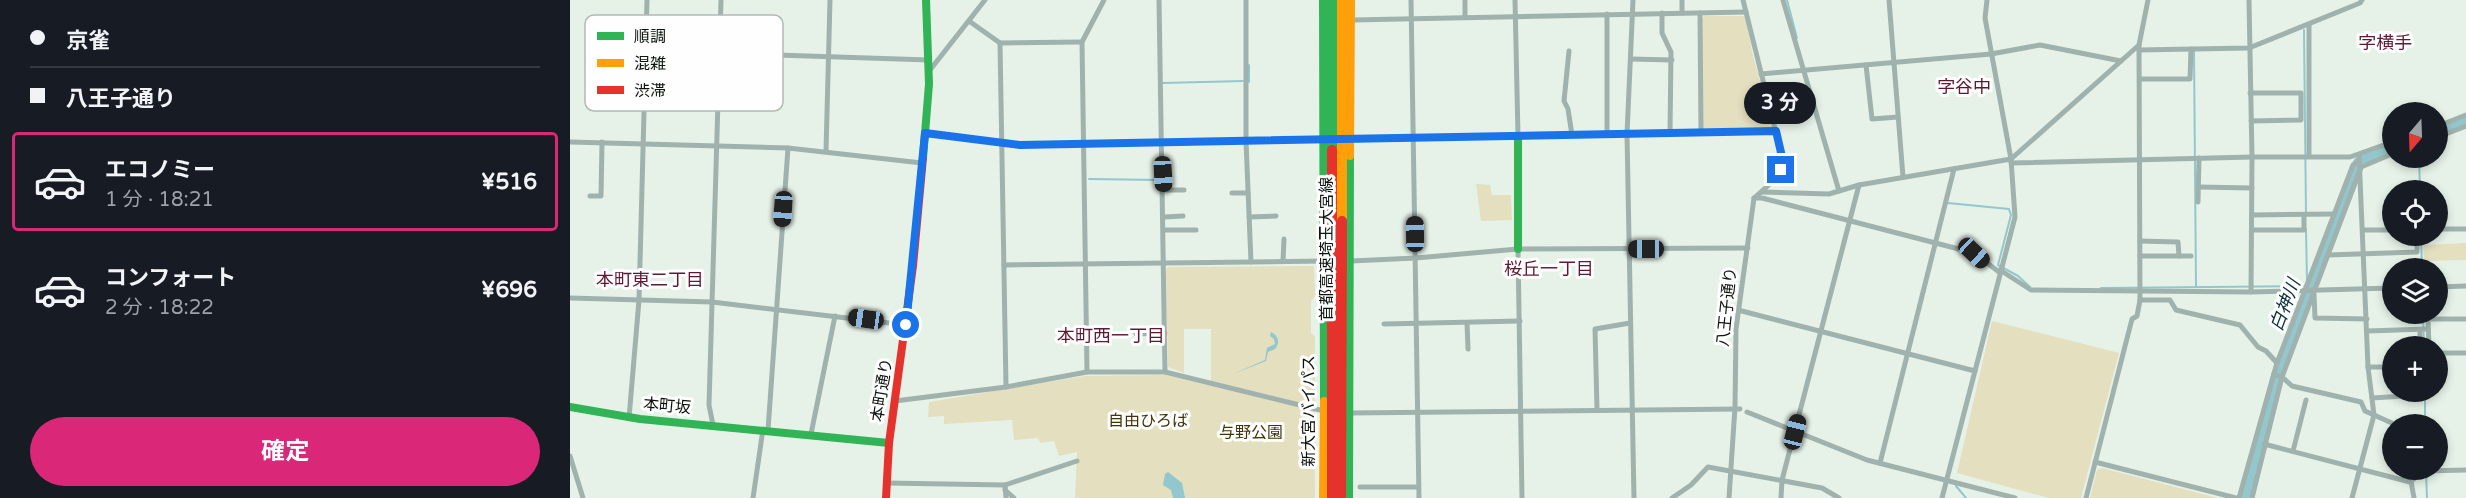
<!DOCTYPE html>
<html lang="ja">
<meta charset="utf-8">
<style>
:root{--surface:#171b24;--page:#242831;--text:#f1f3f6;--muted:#9ea1a6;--line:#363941;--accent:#db2777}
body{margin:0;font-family:"Varela Round","Noto Sans JP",sans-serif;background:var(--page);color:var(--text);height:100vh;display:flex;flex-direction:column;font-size:22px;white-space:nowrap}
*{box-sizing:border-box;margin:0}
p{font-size:20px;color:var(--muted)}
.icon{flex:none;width:33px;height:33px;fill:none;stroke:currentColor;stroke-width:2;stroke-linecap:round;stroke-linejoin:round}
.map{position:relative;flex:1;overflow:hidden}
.drawer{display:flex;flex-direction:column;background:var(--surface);width:570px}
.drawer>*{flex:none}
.banner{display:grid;align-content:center;height:132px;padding:0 30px;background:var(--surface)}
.needle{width:39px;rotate:199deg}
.controls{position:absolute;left:1812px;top:102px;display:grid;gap:12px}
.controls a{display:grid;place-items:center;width:66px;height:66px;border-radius:50%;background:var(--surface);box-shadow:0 3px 9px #0003;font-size:30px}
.end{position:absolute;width:27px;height:27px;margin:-14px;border:8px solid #1a73e8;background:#fff;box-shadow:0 0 0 3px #fff}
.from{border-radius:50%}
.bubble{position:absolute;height:42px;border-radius:21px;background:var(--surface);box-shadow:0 3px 9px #0003;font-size:20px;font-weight:700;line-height:42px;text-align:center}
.car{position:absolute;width:18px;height:36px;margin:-18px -9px;border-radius:8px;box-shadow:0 0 4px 2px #0007;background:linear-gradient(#222 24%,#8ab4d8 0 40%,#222 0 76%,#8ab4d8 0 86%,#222 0)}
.banner b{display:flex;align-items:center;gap:21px;height:57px;font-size:22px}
.banner b+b{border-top:2px solid var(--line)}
.banner i{width:15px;height:15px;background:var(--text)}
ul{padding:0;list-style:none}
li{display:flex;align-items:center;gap:18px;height:99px;margin:0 12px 9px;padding:0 18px;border:3px solid transparent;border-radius:6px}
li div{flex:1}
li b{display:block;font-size:22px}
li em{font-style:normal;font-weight:700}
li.current{border-color:var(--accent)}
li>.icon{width:54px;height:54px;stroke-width:1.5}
.primary-button{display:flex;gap:12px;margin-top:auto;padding:12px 30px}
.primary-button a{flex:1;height:69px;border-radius:36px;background:var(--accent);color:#fff;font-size:24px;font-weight:700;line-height:69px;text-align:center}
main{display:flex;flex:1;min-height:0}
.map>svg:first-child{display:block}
</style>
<main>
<section class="drawer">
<div class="banner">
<b><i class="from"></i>京雀</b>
<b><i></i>八王子通り</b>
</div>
<ul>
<li class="current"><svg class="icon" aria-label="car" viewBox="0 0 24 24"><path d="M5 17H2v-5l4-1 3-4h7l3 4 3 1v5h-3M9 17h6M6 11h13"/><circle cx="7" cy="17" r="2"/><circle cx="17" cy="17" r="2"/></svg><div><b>エコノミー</b><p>1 分 · 18:21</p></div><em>¥516</em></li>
<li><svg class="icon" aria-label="car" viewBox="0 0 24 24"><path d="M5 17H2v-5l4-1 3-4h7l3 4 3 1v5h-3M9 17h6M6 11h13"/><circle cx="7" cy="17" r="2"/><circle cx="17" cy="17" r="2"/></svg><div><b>コンフォート</b><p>2 分 · 18:22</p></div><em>¥696</em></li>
</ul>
<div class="primary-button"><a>確定</a></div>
</section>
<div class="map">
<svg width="1896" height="498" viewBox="0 0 1896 498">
<rect width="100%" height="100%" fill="#e6f2e8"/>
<g fill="#e3dfbf">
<polygon points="1134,16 1176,16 1182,52 1203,127 1202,130 1133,130 1131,19"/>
<polygon points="906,184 920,185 922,195 941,195 942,220 911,221"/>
<polygon points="1896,243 1896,260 1854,261 1853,245"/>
<polygon points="744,266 745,296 741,301 741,333 745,336 745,498 505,498 507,452 489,456 484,441 471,443 467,438 444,440 442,420 374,424 374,416 358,417 359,402 514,376 596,375 637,385 641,379 641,329 614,329 614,373 598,367 596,269 599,267"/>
<polygon points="1422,321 1549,353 1511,498 1479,498 1387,473"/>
<polygon points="1532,468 1648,498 1520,498 1527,470"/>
</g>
<g fill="#91c7cd">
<path d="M701,332C709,336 710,343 705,349L698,352L696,361L663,374L695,360L697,348L705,344L704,339L700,336Z"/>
<polygon points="598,472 612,483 615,498 603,498 601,490 593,485 595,474"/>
</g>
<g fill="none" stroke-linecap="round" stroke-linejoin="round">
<g stroke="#91c7cd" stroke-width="2">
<polyline points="1217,0 1227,38"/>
<polyline points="1734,30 1736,215"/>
<polyline points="1624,51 1626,287"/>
<polyline points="679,65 679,82"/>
<polyline points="593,83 673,81"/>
<polyline points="1849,158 1850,190"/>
<polyline points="519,179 590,180"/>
<polyline points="1378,203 1439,209 1441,215 1428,265 1448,276 1460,287"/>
<polyline points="1736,229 1737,281"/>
<polyline points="1851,236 1852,268"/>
<polyline points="1531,288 1741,286"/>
<polyline points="1853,314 1854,346"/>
<polyline points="1855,392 1855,424"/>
<polyline points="1856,471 1857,498"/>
<polyline points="1386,486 1396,498"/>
</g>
<g stroke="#91c7cd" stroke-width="12">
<polyline points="1868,130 1896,120"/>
<polyline points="1675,498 1707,376 1789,163 1822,147"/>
</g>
<g stroke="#a0b2ad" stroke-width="5">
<polyline points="589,0 595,372"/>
<polyline points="676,0 676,141 681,262"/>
<polyline points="841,0 849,498"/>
<polyline points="895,0 895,17"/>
<polyline points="945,0 948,136"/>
<polyline points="1063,0 1057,134 1064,498"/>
<polyline points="1112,0 1112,13"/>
<polyline points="1213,0 1269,191"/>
<polyline points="1319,0 1333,177"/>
<polyline points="1679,0 1682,157 1681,292"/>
<polyline points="1092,13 1092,33 1101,52 1100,133"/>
<polyline points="1130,13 1131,133"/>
<polyline points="782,20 1176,12"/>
<polyline points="399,21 430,43"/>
<polyline points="1569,50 1679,48 1790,3 1792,0"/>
<polyline points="999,51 994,101 998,109 1002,135"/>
<polyline points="149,53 359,60"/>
<polyline points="1061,59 1102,60"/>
<polyline points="1296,65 1302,119 1328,117"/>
<polyline points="360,70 415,0"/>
<polyline points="1191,74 1421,54 1470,45 1551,61"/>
<polyline points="1570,79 1620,79 1621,49"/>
<polyline points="1680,93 1731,93 1731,120 1681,121"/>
<polyline points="1868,126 1896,115"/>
<polyline points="355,133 450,145 755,140"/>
<polyline points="1037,135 1037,14"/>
<polyline points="1868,137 1896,126"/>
<polyline points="779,140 1207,131"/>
<polyline points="0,142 218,148 352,163"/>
<polyline points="256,151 260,0"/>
<polyline points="1739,156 1739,25"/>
<polyline points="1441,163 1682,157 1780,157 1822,142"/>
<polyline points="1628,187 1682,188"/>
<polyline points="594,190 614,190"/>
<polyline points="1192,192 1259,194 1289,185 1441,159 1569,45"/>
<polyline points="662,193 678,193"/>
<polyline points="20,196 31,196 32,142"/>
<polyline points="1184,198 1192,198 1404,253 1429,272"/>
<polyline points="1628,202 1629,158"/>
<polyline points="1682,215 1764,214"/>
<polyline points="594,217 613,216"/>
<polyline points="679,217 706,216"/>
<polyline points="1868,229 1896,229"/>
<polyline points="594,230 626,230"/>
<polyline points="1682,230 1734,230 1734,215"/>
<polyline points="1794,230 1822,230"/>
<polyline points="1570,241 1608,242 1609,256"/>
<polyline points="948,249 952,498"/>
<polyline points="1758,255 1847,252 1847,236"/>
<polyline points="1570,256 1621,256"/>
<polyline points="713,261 714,239"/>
<polyline points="781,261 846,258 948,249 1178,248"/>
<polyline points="434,265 755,261"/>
<polyline points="1430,270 1461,290 1681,292 1822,288"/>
<polyline points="1868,287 1896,286"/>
<polyline points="1744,294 1745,318 1797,319"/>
<polyline points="0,298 142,302 336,325"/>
<polyline points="1570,300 1600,300 1606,310 1670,325 1688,347 1696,351 1707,363"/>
<polyline points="1168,310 1405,371"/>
<polyline points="897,323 898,349"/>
<polyline points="814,324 950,321"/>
<polyline points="1850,330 1850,346"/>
<polyline points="1797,331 1858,329"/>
<polyline points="566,334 595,333"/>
<polyline points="1859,346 1858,319 1896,319"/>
<polyline points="1868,353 1896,353"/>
<polyline points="1798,367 1822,367"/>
<polyline points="517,372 512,42 534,0"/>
<polyline points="1704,374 1712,377 1722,386 1791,402 1795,411 1804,415 1798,367 1789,155"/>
<polyline points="436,387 430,43 512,42"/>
<polyline points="1802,398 1851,395 1851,392"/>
<polyline points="325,401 436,387 517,372 595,372 754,411"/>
<polyline points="1027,409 1025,329 1060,323"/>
<polyline points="1177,412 1297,460 1445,498"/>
<polyline points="779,413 1170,409"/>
<polyline points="59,418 69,300 77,0"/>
<polyline points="143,425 139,405 151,0"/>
<polyline points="198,430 218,148"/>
<polyline points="241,434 265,316"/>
<polyline points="1694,444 1840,482 1854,471 1896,470"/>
<polyline points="1723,451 1736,400"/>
<polyline points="0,456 13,498"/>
<polyline points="1525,462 1666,498"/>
<polyline points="1310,463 1384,169"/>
<polyline points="1839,470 1844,498"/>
<polyline points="316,483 435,485 507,461"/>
<polyline points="435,485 436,498"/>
<polyline points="790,487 848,487"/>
<polyline points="435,490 444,498"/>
<polyline points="183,498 193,429"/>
<polyline points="1102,498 1121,485 1138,467 1252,488 1269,498"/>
<path d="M1159,498L1165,407L1166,329L1184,198C1197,187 1209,178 1213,161L1173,0"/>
<polyline points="1211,498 1212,480 1289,185"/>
<polyline points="1372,498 1445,217 1441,159 1415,18 1417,0"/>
<polyline points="1516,498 1562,319 1567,316 1570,300 1569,45 1578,0"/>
<polyline points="1669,498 1707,363 1783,165 1790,160"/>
<polyline points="1682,498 1712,377 1791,167 1822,154"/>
<polyline points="1782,498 1804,415 1824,424"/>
</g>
<g stroke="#30b455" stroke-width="8">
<polyline points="753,0 754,401"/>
<polyline points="948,136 948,249"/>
<polyline points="353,158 359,84 356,0"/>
<polyline points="0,407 70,419 319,443"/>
<polyline points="779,498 780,156"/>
</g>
<g stroke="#ff9f0a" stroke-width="8">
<polyline points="780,156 781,0"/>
<polyline points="753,498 754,401"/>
</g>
<polyline stroke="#e5322d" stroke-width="8" points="316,498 319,443 343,266 353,158"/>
<polyline stroke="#30b455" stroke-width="10" points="762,0 762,150"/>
<polyline stroke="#ff9f0a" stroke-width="10" points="772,221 772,0"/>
<g stroke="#e5322d" stroke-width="10">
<polyline points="762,150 762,498"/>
<polyline points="771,498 772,221"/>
</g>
</g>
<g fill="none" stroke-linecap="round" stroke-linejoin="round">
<polyline stroke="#1a73e8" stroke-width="8" points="336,325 355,133 450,145 1206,131 1213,161 1211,170"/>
</g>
<g text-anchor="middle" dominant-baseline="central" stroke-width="6" stroke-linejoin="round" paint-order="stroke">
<g font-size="16" fill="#0c140e" stroke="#fefefe">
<text transform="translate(757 249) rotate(-90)">首都高速埼玉大宮線</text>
<text transform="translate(1157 307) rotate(-84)">八王子通り</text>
<text transform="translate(312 390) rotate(-81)">本町通り</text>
<text transform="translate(97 406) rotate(5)">本町坂</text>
<text transform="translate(739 411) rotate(-90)">新大宮バイパス</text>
</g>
<g font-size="16" fill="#423406" stroke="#fefefe">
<text x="578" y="421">自由ひろば</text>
<text x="681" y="433">与野公園</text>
</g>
<g font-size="18" fill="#5d1a32" stroke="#fefefe">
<text x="1815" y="43">字横手</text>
<text x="1394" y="87">字谷中</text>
<text x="979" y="269">桜丘一丁目</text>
<text x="80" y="280">本町東二丁目</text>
<text x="541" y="336">本町西一丁目</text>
</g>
<g font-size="18" font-style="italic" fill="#0c3137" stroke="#fefefe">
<text transform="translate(1715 305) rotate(-69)">白神川</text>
</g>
</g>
<rect x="15" y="15" width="198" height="96" rx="9" fill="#fefefe" stroke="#b5b8b6" stroke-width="1.5"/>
<rect x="27" y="32" width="27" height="8" fill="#30b455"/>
<rect x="27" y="59" width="27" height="8" fill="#ff9f0a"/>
<rect x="27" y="86" width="27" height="8" fill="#e5322d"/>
<g font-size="16" fill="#0c140e">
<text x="64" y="42">順調</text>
<text x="64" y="69">混雑</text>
<text x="64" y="96">渋滞</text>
</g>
</svg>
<div class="controls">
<a><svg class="needle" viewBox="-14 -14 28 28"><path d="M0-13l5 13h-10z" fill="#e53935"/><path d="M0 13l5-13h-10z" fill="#9ea1a6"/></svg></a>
<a><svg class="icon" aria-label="locate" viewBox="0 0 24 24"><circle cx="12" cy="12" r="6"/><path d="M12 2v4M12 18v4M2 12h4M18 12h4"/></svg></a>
<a><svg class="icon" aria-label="layers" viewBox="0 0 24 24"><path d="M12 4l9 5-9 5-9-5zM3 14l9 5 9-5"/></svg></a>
<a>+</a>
<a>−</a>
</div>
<i class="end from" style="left:336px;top:325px"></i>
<i class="end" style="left:1211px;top:170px"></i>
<div class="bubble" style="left:1174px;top:82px;width:72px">3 分</div>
<i class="car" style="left:593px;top:174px;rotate:177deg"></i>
<i class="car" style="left:213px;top:209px;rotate:184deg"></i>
<i class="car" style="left:845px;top:234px;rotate:359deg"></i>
<i class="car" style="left:1076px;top:249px;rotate:270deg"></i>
<i class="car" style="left:1404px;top:253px;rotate:133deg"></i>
<i class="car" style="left:296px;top:319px;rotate:278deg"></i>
<i class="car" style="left:1225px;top:432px;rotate:14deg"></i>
</div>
</main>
